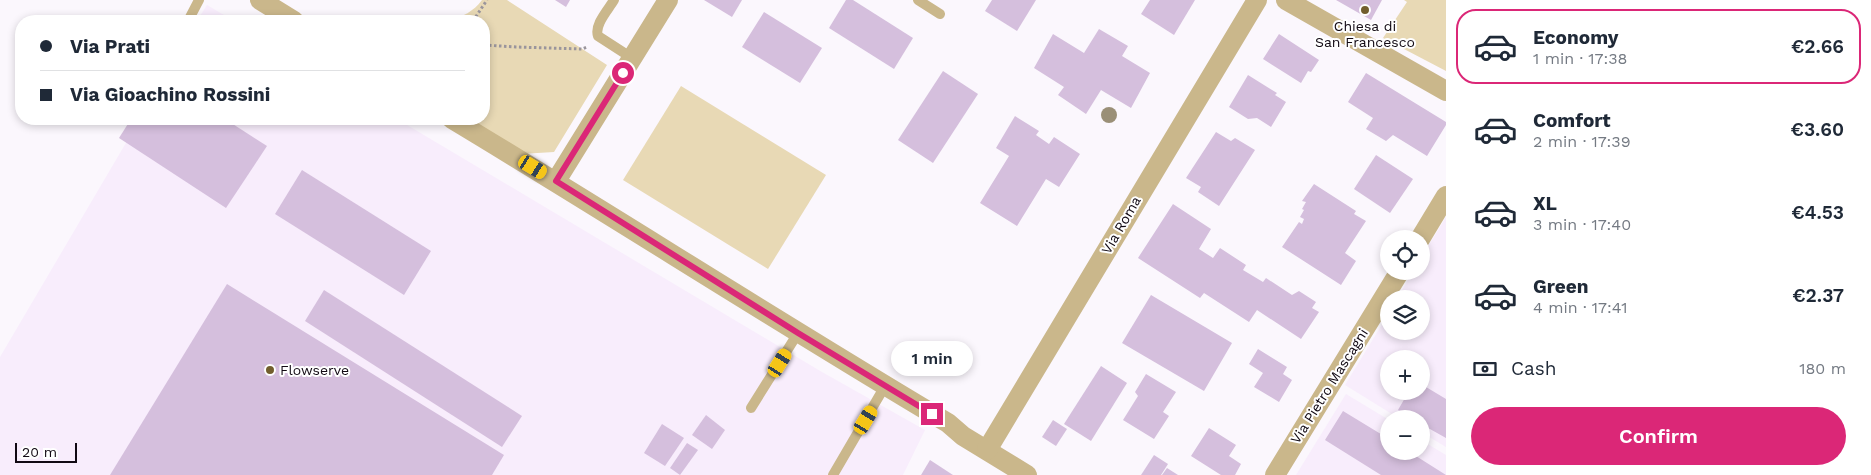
<!DOCTYPE html>
<meta charset="utf-8">
<style>
:root{--surface:#fff;--page:#f2f2f3;--text:#1f2937;--muted:#747a83;--line:#e0e1e3;--accent:#db2777}
body{margin:0;font-family:"Work Sans",sans-serif;background:var(--page);color:var(--text);height:100vh;display:flex;flex-direction:column;font-size:19px;white-space:nowrap}
*{box-sizing:border-box;margin:0}
p{font-size:16px;color:var(--muted)}
.icon{flex:none;width:28px;height:28px;fill:none;stroke:currentColor;stroke-width:2;stroke-linecap:round;stroke-linejoin:round}
.map{position:relative;flex:1;overflow:hidden}
.sheet{display:flex;flex-direction:column;background:var(--surface);width:425px}
.sheet>*{flex:none}
.hud{position:absolute;left:15px;top:15px;width:475px;height:110px;border-radius:20px;box-shadow:0 2px 8px #0003;display:grid;align-content:center;height:110px;padding:0 25px;background:var(--surface)}
.tools{position:absolute;left:1380px;top:230px;display:grid;gap:10px}
.tools a{display:grid;place-items:center;width:50px;height:50px;border-radius:50%;background:var(--surface);box-shadow:0 2px 8px #0003;font-size:25px}
.scale{position:absolute;left:15px;bottom:12px;width:62px;box-sizing:border-box;padding-left:5px;border:2px solid #110913;border-top:0;font-size:14px;line-height:18px;white-space:nowrap;color:#110913;-webkit-text-stroke:4px #fff;paint-order:stroke}
.end{position:absolute;width:22px;height:22px;margin:-11px;border:6px solid #db2777;background:#fff;box-shadow:0 0 0 2px #fff}
.from{border-radius:50%}
.bubble{position:absolute;height:35px;border-radius:18px;background:var(--surface);box-shadow:0 2px 8px #0003;font-size:16px;font-weight:600;line-height:35px;text-align:center}
.car{position:absolute;width:15px;height:30px;margin:-15px -8px;border-radius:6px;box-shadow:0 0 4px 1px #0007;background:linear-gradient(#f5c518 24%,#345 0 40%,#f5c518 0 76%,#345 0 86%,#f5c518 0)}
.hud b{display:flex;align-items:center;gap:18px;height:48px;font-size:19px}
.hud b+b{border-top:1px solid var(--line)}
.hud i{width:12px;height:12px;background:var(--text)}
ul{padding:9px 0 0;list-style:none}
li{display:flex;align-items:center;gap:15px;height:75px;margin:0 10px 8px;padding:0 15px;border:2px solid transparent;border-radius:20px}
li div{flex:1}
li b{display:block;font-size:19px}
li em{font-style:normal;font-weight:600}
li.selected{border-color:var(--accent)}
li>.icon{width:45px;height:45px;stroke-width:1.5}
.pay{display:flex;align-items:center;gap:12px;height:55px;padding:0 25px;font-size:19px}
.pay p{margin-inline-start:auto}
.action{display:flex;gap:10px;margin-top:auto;padding:10px 25px}
.action a{flex:1;height:58px;border-radius:30px;background:var(--accent);color:#fff;font-size:20px;font-weight:600;line-height:58px;text-align:center}
main{display:flex;flex:1;min-height:0}
.map>svg:first-child{display:block}
</style>
<main>
<div class="map">
<svg width="1446" height="475" viewBox="0 0 1446 475">
<rect width="100%" height="100%" fill="#fbf7fd"/>
<g fill="#f8edfc" fill-rule="evenodd">
<polygon points="207,5 234,21 197,21"/>
<polygon points="140,119 397,119 822,372 925,430 903,475 0,475 0,357"/>
<path d="M1446,217V447L1421,432V419H1400L1345,385L1389,313V331H1421V299H1397L1413,271H1421V258ZM1389,359H1421V391H1389Z"/>
<polygon points="1346,394 1389,420 1389,451 1421,451 1421,440 1446,455 1446,475 1296,475"/>
</g>
<g fill="#e8d9b5">
<path d="M482,0H507L607,65L554,152L521,154L465,119H484V21H450C463,16 473,12 482,0Z"/>
<polygon points="1404,0 1446,0 1446,71 1383,38 1407,2"/>
<polygon points="681,86 826,175 768,269 623,180"/>
</g>
<g fill="#d5bfdd">
<polygon points="555,0 570,0 566,7"/>
<polygon points="704,0 742,0 732,17"/>
<polygon points="846,0 853,0 913,38 894,69 829,28"/>
<polygon points="992,0 1036,0 1017,31 985,11"/>
<polygon points="1150,0 1195,0 1174,35 1141,14"/>
<polygon points="1336,0 1382,0 1371,20"/>
<polygon points="764,12 822,48 800,83 742,47"/>
<polygon points="1099,29 1128,46 1122,56 1150,73 1131,108 1101,90 1086,114 1058,95 1064,87 1034,68 1053,34 1084,53"/>
<polygon points="1279,34 1319,60 1311,72 1308,71 1301,83 1263,59"/>
<polygon points="943,71 978,94 933,163 898,140"/>
<polygon points="1366,73 1446,122 1446,125 1427,156 1393,135 1386,141 1366,129 1373,118 1348,102"/>
<polygon points="1248,75 1277,93 1275,95 1286,102 1271,127 1257,118 1248,119 1229,107"/>
<polygon points="1015,116 1039,131 1036,135 1049,144 1054,137 1080,154 1059,187 1046,179 1017,226 980,203 1009,156 996,148"/>
<polygon points="131,119 225,119 267,146 226,208 119,138"/>
<polygon points="1216,132 1231,141 1235,138 1255,150 1219,206 1198,192 1201,187 1186,178"/>
<polygon points="1376,155 1413,179 1390,213 1354,189"/>
<polygon points="302,170 431,251 404,295 275,214"/>
<polygon points="1314,184 1356,211 1354,214 1366,221 1345,253 1356,261 1341,285 1282,247 1299,222 1302,224 1304,219 1300,217 1304,210 1302,209 1306,202 1302,201"/>
<polygon points="1173,204 1211,229 1199,249 1213,258 1220,248 1246,265 1243,270 1263,282 1266,278 1292,295 1299,291 1316,302 1312,308 1319,312 1301,339 1257,310 1249,322 1204,293 1200,298 1138,258"/>
<polygon points="227,284 504,455 492,475 110,475"/>
<polygon points="324,290 522,416 502,447 305,321"/>
<polygon points="1151,295 1232,343 1204,391 1122,343"/>
<polygon points="1258,349 1287,367 1283,374 1292,380 1279,402 1254,387 1263,373 1249,364"/>
<polygon points="1101,366 1127,383 1091,441 1064,424"/>
<polygon points="1146,374 1176,392 1163,412 1169,416 1154,439 1123,420 1138,396 1135,392"/>
<polygon points="1421,384 1446,399 1446,438 1421,424 1421,419 1413,419 1398,410 1409,391 1421,391"/>
<polygon points="1343,411 1389,439 1389,451 1408,451 1446,475 1381,475 1325,440"/>
<polygon points="706,415 725,430 712,449 692,435"/>
<polygon points="1053,420 1067,429 1056,446 1042,437"/>
<polygon points="662,424 684,438 665,466 644,453"/>
<polygon points="1209,428 1236,445 1229,456 1241,464 1235,475 1221,475 1191,456"/>
<polygon points="687,443 698,450 680,475 670,468"/>
<polygon points="1154,455 1168,464 1161,475 1141,475"/>
<polygon points="930,460 953,475 921,475"/>
<polygon points="1167,468 1178,475 1162,475"/>
</g>
<g fill="none" stroke-linecap="round" stroke-linejoin="round">
<g stroke="#9a959c" stroke-width="3" stroke-dasharray="2.5 2.5" stroke-linecap="butt">
<polyline points="473,21 487,0"/>
<polyline points="484,45 516,47 582,49 587,47"/>
</g>
<g stroke="#cab78b" stroke-width="10">
<path d="M614,0C608,10 594,25 598,36L632,58"/>
<polyline points="918,0 940,14"/>
<polyline points="188,21 199,0"/>
<polyline points="751,408 798,333"/>
<polyline points="833,475 885,386"/>
</g>
<g stroke="#cab78b" stroke-width="20">
<polyline points="260,0 294,21"/>
<polyline points="1286,0 1446,91"/>
<path d="M452,119C618,219 781,324 948,423L963,436L1027,475"/>
<polyline points="556,181 668,0"/>
<polyline points="1420,239 1446,196"/>
<polyline points="987,450 1257,0"/>
<polyline points="1275,475 1400,271"/>
</g>
</g>
<circle fill="#9a8f77" cx="1109" cy="115" r="8"/>
<g fill="none" stroke-linecap="round" stroke-linejoin="round">
<polyline stroke="#db2777" stroke-width="6" points="623,73 556,181 798,333 932,414"/>
</g>
<g fill="#725e2d" stroke="#fff" stroke-width="2">
<circle cx="1365" cy="10" r="5"/>
<circle cx="270" cy="370" r="5"/>
</g>
<g text-anchor="middle" dominant-baseline="central" stroke-width="4" stroke-linejoin="round" paint-order="stroke">
<g font-size="14" fill="#110913" stroke="#fff">
<text x="1365" y="26">Chiesa di<tspan x="1365" dy="16">San Francesco</tspan></text>
<text x="280" y="370" text-anchor="start">Flowserve</text>
</g>
<g font-size="14" fill="#110913" stroke="#fff">
<text transform="translate(1121 225) rotate(-60)">Via Roma</text>
<text transform="translate(1329 386) rotate(-58)">Via Pietro Mascagni</text>
</g>
</g>
</svg>
<div class="tools">
<a><svg class="icon" aria-label="locate" viewBox="0 0 24 24"><circle cx="12" cy="12" r="6"/><path d="M12 2v4M12 18v4M2 12h4M18 12h4"/></svg></a>
<a><svg class="icon" aria-label="layers" viewBox="0 0 24 24"><path d="M12 4l9 5-9 5-9-5zM3 14l9 5 9-5"/></svg></a>
<a>+</a>
<a>−</a>
</div>
<div class="scale">20 m</div>
<i class="end from" style="left:623px;top:73px"></i>
<i class="end" style="left:932px;top:414px"></i>
<div class="bubble" style="left:891px;top:341px;width:82px">1 min</div>
<i class="car" style="left:533px;top:167px;rotate:121deg"></i>
<i class="car" style="left:780px;top:363px;rotate:32deg"></i>
<i class="car" style="left:866px;top:420px;rotate:31deg"></i>
<div class="hud">
<b><i class="from"></i>Via Prati</b>
<b><i></i>Via Gioachino Rossini</b>
</div>
</div>
<section class="sheet">
<ul>
<li class="selected"><svg class="icon" aria-label="car" viewBox="0 0 24 24"><path d="M5 17H2v-5l4-1 3-4h7l3 4 3 1v5h-3M9 17h6M6 11h13"/><circle cx="7" cy="17" r="2"/><circle cx="17" cy="17" r="2"/></svg><div><b>Economy</b><p>1 min · 17:38</p></div><em>€2.66</em></li>
<li><svg class="icon" aria-label="car" viewBox="0 0 24 24"><path d="M5 17H2v-5l4-1 3-4h7l3 4 3 1v5h-3M9 17h6M6 11h13"/><circle cx="7" cy="17" r="2"/><circle cx="17" cy="17" r="2"/></svg><div><b>Comfort</b><p>2 min · 17:39</p></div><em>€3.60</em></li>
<li><svg class="icon" aria-label="car" viewBox="0 0 24 24"><path d="M5 17H2v-5l4-1 3-4h7l3 4 3 1v5h-3M9 17h6M6 11h13"/><circle cx="7" cy="17" r="2"/><circle cx="17" cy="17" r="2"/></svg><div><b>XL</b><p>3 min · 17:40</p></div><em>€4.53</em></li>
<li><svg class="icon" aria-label="car" viewBox="0 0 24 24"><path d="M5 17H2v-5l4-1 3-4h7l3 4 3 1v5h-3M9 17h6M6 11h13"/><circle cx="7" cy="17" r="2"/><circle cx="17" cy="17" r="2"/></svg><div><b>Green</b><p>4 min · 17:41</p></div><em>€2.37</em></li>
</ul>
<div class="pay"><svg class="icon" aria-label="cash" viewBox="0 0 24 24"><path d="M3 7h18v10H3z"/><circle cx="12" cy="12" r="2"/></svg>Cash<p>180 m</p></div>
<div class="action"><a>Confirm</a></div>
</section>
</main>
